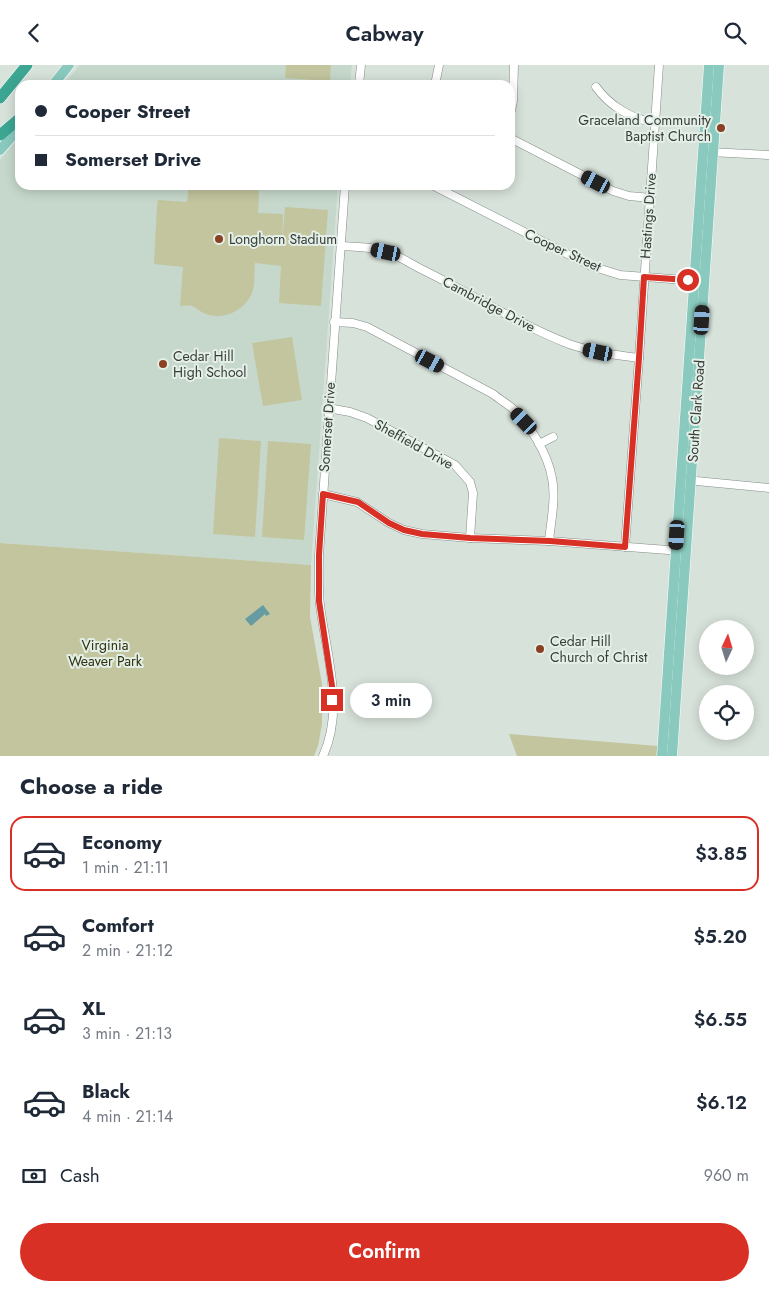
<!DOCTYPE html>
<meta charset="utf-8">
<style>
:root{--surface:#fff;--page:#f6f6f7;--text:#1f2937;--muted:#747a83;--line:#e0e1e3;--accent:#d93025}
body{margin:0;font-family:Jost,sans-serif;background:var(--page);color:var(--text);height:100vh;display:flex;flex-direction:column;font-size:19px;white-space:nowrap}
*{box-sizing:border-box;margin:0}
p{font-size:16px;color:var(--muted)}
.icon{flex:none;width:28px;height:28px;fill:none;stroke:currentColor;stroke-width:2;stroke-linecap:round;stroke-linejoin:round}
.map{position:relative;height:691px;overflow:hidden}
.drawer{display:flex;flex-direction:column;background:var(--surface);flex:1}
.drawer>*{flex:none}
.guide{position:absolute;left:15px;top:15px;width:500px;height:110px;border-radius:15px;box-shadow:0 2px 12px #0003;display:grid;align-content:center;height:110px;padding:0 20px;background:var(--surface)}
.needle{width:32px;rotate:4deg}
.controls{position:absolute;left:699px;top:555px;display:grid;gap:10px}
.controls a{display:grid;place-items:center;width:55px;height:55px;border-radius:50%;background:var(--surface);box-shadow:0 2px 12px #0003;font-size:25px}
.end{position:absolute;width:22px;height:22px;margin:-11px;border:6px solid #d93025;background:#fff;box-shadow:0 0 0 2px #fff}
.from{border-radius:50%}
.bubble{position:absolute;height:35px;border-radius:18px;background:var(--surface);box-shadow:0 2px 12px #0003;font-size:16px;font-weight:600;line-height:35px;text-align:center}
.car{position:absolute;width:15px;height:30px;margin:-15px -8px;border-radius:6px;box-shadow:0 0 4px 1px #0007;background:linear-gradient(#222 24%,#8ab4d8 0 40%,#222 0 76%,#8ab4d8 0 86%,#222 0)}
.guide b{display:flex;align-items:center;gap:18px;height:48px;font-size:19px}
.guide b+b{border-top:1px solid var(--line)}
.guide i{width:12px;height:12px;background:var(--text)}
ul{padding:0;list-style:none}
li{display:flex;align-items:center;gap:15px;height:75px;margin:0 10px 8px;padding:0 10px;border:2px solid transparent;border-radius:15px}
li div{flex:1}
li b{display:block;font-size:19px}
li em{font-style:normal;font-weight:600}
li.on{border-color:var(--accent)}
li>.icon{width:45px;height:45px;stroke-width:1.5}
h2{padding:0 20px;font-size:22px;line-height:60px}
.pay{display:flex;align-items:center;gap:12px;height:55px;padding:0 20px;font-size:19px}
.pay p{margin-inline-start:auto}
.cta{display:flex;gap:10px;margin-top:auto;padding:10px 20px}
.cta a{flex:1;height:58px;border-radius:30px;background:var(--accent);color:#fff;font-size:20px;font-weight:600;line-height:58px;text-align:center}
header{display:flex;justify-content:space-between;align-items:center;height:65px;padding:0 20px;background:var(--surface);font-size:22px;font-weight:600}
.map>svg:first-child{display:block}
</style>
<header><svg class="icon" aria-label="back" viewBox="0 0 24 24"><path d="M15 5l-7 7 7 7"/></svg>Cabway<svg class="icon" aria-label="search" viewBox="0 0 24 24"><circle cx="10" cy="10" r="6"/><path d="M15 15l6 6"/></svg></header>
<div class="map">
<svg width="769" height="691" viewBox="0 0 769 691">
<rect width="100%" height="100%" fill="#d7e2da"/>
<g fill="#c6d8cc">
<polygon points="80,0 352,0 350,20 63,20"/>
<polygon points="20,71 20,120 338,120 311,500 0,478 0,95"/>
</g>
<g fill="#c3c59f">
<polygon points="286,0 331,0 330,16 285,13"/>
<path d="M189,120H258L259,133L258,148L283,149L282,179L285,142L328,145L321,241L279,238L281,201L255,198C254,207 255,217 253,225C248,243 226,255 209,250C200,248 198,243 192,241C189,240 183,241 180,241L183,202L154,199L157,141L158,135L187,137Z"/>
<polygon points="292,272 302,335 263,341 252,278"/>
<polygon points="219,373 261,376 255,472 213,469"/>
<polygon points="268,376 311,379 304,475 262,472"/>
<polygon points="0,478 311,500 310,552 322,619 322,659 318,681 314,691 0,691"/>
<polygon points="509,669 658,681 657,691 517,691"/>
</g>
<polygon fill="#669ca1" points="263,540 270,549 266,551 265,549 251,561 245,554"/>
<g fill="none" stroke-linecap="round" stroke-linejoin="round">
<defs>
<g id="minor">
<polyline points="359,20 361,0"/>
<polyline points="435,20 439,0"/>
<path d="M596,22C609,40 632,55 654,57"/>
<polyline points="510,50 513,36 514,0"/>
<polyline points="510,73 613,126 629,131 651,133"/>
<polyline points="709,87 769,90"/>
<polyline points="432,120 591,201 620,210 697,216"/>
<path d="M341,181C355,182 372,182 386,186C399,191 411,199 423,205C472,229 518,259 569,279C592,287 615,290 639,293"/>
<path d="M334,257L353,258L367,262L493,329C499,334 506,338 512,343C530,359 548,390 552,413C556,433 551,456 549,476"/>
<polyline points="328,343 350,347 367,353 455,400 470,417 473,428 470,473"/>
<polyline points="539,379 553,372"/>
<polyline points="686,415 769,423"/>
<polyline points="323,429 357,437 389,458 404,465 422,469 470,473 549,476 681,486"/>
<polyline points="625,482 639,293 659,0"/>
<path d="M323,691C345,644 326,588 320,540C318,523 319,506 319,490L345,120"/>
</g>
<g id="major">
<polyline points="53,20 69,0"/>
<polyline points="0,85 20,62"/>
<polyline points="662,691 709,0"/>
<polyline points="672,691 719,0"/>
</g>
<g id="highway">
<polyline points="0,33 27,0"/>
<polyline points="0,70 20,53"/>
</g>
</defs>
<use href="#minor" stroke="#838d86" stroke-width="9"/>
<use href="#major" stroke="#fff" stroke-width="11"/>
<use href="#highway" stroke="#fff" stroke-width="12"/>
<use href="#minor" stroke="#fff" stroke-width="8"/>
<use href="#major" stroke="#8acabe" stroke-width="10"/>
<use href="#highway" stroke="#3ca693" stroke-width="11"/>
</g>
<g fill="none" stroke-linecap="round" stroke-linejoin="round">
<polyline stroke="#d93025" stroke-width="6" points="332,635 332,621 319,536 319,490 323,429 358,437 389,458 404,465 422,469 470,473 550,476 625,482 639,293 644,212 688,215"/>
</g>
<g fill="#894023" stroke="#e4efe7" stroke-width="2">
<circle cx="721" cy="63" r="5"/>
<circle cx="219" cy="174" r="5"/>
<circle cx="163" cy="299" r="5"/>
<circle cx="540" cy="584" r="5"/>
</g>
<g text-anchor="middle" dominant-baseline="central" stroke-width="4" stroke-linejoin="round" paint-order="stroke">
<g font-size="14" fill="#373c39" stroke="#e4efe7" text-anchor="start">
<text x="711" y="55" text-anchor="end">Graceland Community<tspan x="711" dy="16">Baptist Church</tspan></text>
<text x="229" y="174">Longhorn Stadium</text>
<text x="173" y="291">Cedar Hill<tspan x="173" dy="16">High School</tspan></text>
<text x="550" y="576">Cedar Hill<tspan x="550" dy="16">Church of Christ</tspan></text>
</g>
<g font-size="14" fill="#373c39" stroke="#e4efe7">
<text transform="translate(648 151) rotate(-86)">Hastings Drive</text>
<text transform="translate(563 185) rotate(25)">Cooper Street</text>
<text transform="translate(489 239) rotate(28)">Cambridge Drive</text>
<text transform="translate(696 346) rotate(-86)">South Clark Road</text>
<text transform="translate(327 362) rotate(-86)">Somerset Drive</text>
<text transform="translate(414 379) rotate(29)">Sheffield Drive</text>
</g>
<g font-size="14" fill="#30310e" stroke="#e4efe7">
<text x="105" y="580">Virginia<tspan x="105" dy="16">Weaver Park</tspan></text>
</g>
</g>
</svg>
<div class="controls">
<a><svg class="needle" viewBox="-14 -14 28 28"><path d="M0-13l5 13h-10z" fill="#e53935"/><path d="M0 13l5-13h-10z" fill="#747a83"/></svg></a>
<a><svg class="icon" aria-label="locate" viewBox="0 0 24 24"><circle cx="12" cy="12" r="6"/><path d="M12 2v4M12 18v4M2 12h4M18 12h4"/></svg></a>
</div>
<i class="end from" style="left:688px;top:215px"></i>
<i class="end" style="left:332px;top:635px"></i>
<div class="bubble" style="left:350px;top:618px;width:82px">3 min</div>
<i class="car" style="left:596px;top:117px;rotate:297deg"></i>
<i class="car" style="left:386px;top:187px;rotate:282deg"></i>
<i class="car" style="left:702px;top:255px;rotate:4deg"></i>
<i class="car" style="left:598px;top:287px;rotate:282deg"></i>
<i class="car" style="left:430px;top:296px;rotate:118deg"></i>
<i class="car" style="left:524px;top:356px;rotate:316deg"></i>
<i class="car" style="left:677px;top:470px;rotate:184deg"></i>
<div class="guide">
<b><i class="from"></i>Cooper Street</b>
<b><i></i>Somerset Drive</b>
</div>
</div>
<section class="drawer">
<h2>Choose a ride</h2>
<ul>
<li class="on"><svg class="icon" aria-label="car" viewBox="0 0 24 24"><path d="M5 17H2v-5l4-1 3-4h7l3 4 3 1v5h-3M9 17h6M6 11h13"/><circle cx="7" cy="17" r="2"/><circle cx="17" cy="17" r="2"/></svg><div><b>Economy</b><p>1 min · 21:11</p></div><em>$3.85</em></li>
<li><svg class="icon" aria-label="car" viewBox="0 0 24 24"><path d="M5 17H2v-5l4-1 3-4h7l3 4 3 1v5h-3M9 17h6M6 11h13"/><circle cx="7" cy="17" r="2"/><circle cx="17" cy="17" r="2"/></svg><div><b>Comfort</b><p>2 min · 21:12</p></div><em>$5.20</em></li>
<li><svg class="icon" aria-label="car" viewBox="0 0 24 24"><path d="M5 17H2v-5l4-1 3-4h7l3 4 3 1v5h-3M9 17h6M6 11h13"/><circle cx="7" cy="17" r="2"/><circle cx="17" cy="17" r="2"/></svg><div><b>XL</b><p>3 min · 21:13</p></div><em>$6.55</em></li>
<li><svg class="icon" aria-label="car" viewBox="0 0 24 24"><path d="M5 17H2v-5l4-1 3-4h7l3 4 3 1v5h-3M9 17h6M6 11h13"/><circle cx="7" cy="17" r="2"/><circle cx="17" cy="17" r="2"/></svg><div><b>Black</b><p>4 min · 21:14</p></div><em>$6.12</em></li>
</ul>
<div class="pay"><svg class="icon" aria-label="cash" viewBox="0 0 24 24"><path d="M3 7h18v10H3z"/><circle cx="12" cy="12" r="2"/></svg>Cash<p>960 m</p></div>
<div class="cta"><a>Confirm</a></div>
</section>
